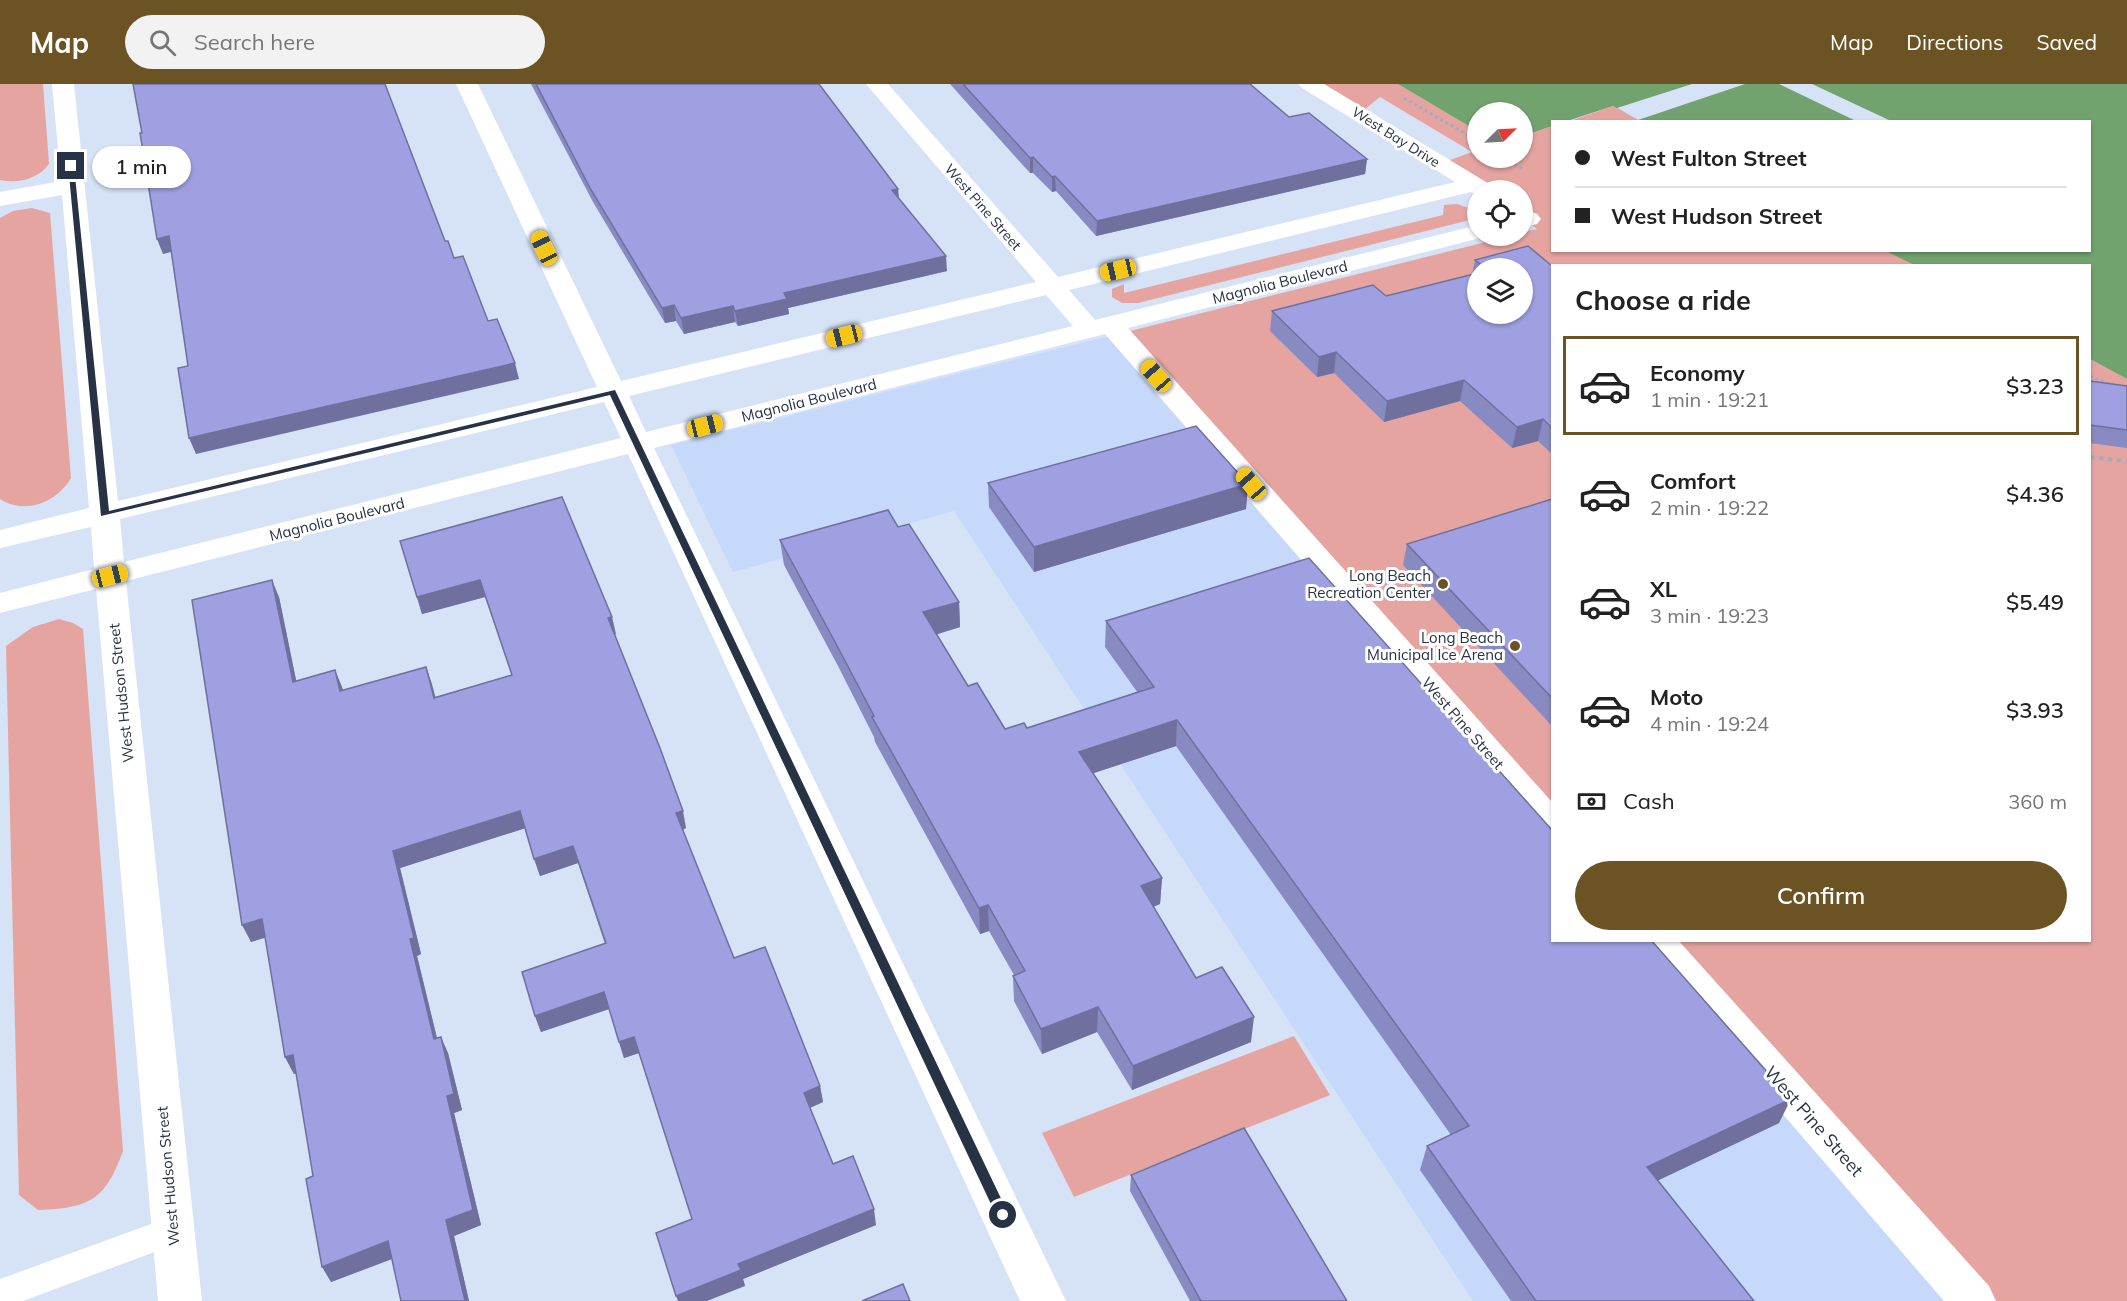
<!DOCTYPE html>
<meta charset="utf-8">
<style>
:root{--surface:#fff;--page:#f2f2f2;--text:#222;--muted:#767676;--line:#e0e0e0;--accent:#6b5323}
body{margin:0;font-family:Mulish,sans-serif;background:var(--page);color:var(--text);height:100vh;display:flex;flex-direction:column;font-size:22px;white-space:nowrap}
*{box-sizing:border-box;margin:0}
p{font-size:20px;color:var(--muted)}
.icon{flex:none;width:33px;height:33px;fill:none;stroke:currentColor;stroke-width:2;stroke-linecap:round;stroke-linejoin:round}
.map{position:relative;flex:1;overflow:hidden}
.side{position:absolute;left:1551px;top:180px;width:540px;height:678px;display:flex;flex-direction:column;background:var(--surface);border-radius:0px;box-shadow:0 2px 4px #0004}
.side>*{flex:none}
.guide{position:absolute;left:1551px;top:36px;width:540px;height:132px;border-radius:0px;box-shadow:0 2px 4px #0004;display:grid;align-content:center;height:132px;padding:0 24px;background:var(--surface)}
.needle{width:39px;rotate:66deg}
.tools{position:absolute;left:1467px;top:18px;display:grid;gap:12px}
.tools a{display:grid;place-items:center;width:66px;height:66px;border-radius:50%;background:var(--surface);box-shadow:0 2px 4px #0004;font-size:30px}
.end{position:absolute;width:27px;height:27px;margin:-14px;border:8px solid #273245;background:#fff;box-shadow:0 0 0 3px #fff}
.from{border-radius:50%}
.bubble{position:absolute;height:42px;border-radius:21px;background:var(--surface);box-shadow:0 2px 4px #0004;font-size:20px;font-weight:600;line-height:42px;text-align:center}
.car{position:absolute;width:18px;height:36px;margin:-18px -9px;border-radius:8px;box-shadow:0 0 4px 2px #0007;background:linear-gradient(#f5c518 24%,#345 0 40%,#f5c518 0 76%,#345 0 86%,#f5c518 0)}
.guide b{display:flex;align-items:center;gap:21px;height:57px;font-size:22px}
.guide b+b{border-top:2px solid var(--line)}
.guide i{width:15px;height:15px;background:var(--text)}
ul{padding:0;list-style:none}
li{display:flex;align-items:center;gap:18px;height:99px;margin:0 12px 9px;padding:0 12px;border:3px solid transparent;border-radius:0px}
li div{flex:1}
li b{display:block;font-size:22px}
li em{font-style:normal;font-weight:600}
li.on{border-color:var(--accent)}
li>.icon{width:54px;height:54px;stroke-width:1.5}
h2{padding:0 24px;font-size:27px;line-height:72px}
.pay{display:flex;align-items:center;gap:15px;height:66px;padding:0 24px;font-size:22px}
.pay p{margin-inline-start:auto}
.primary-button{display:flex;gap:12px;margin-top:auto;padding:12px 24px}
.primary-button a{flex:1;height:69px;border-radius:36px;background:var(--accent);color:#fff;font-size:24px;font-weight:600;line-height:69px;text-align:center}
header{display:flex;align-items:center;gap:36px;box-sizing:border-box;height:84px;padding:0 30px;background:var(--accent);color:#fff}
header strong{font-size:28px}
nav{display:flex;gap:33px;margin-inline-start:auto;font-size:21px}
.search{width:420px;height:54px;background:var(--page);display:flex;align-items:center;gap:15px;box-sizing:border-box;padding:0 21px;border-radius:33px;color:var(--muted);font-size:22px}
.map>svg:first-child{display:block}
</style>
<header>
<strong>Map</strong>
<div class="search"><svg class="icon" aria-label="search" viewBox="0 0 24 24"><circle cx="10" cy="10" r="6"/><path d="M15 15l6 6"/></svg>Search here</div>
<nav><a>Map</a><a>Directions</a><a>Saved</a></nav>
</header>
<div class="map">
<svg width="2127" height="1217" viewBox="0 0 2127 1217">
<rect width="100%" height="100%" fill="#d6e2f6"/>
<polygon fill="#c6d9fb" points="1114,251 1552,749 1552,856 1647,857 1964,1217 1473,1217 954,427 733,488 671,361"/>
<g fill="#e6a4a1" fill-rule="evenodd">
<path d="M0,0H43L49,80C38,95 18,100 0,96Z"/>
<path d="M1322,0H1398L1477,47L1478,74H1522L1523,52L1552,42V166H1886L1914,181L1552,182V749L1114,251L1510,152H1522L1523,148L1537,145L1523,135L1522,106H1478L1434,82L1472,68L1380,13L1364,26ZM1478,184H1522V230H1478Z"/>
<polygon points="1613,22 1642,37 1567,38"/>
<polygon points="1457,120 1471,125 1474,133 1466,137 1138,219 1122,219 1112,213 1112,205 1124,200 1124,209 1443,131 1444,121"/>
<path d="M32,124L50,129L71,394C56,419 25,431 0,415V134L13,127Z"/>
<polygon points="2090,275 2127,295 2127,1217 1964,1217 1647,857 2090,856"/>
<path d="M59,535L73,539L83,545L123,1067C105,1116 90,1124 38,1126L19,1111L6,562L33,543Z"/>
<polygon points="1294,952 1330,1011 1074,1113 1042,1049"/>
</g>
<polygon fill="#72a26d" points="1398,0 2127,0 2127,295 2090,275 2090,182 1914,181 1886,167 2090,166 2090,38 1642,38 1613,22 1567,37 1552,38 1552,42 1523,52 1522,28 1478,28 1477,47"/>
<g fill="#d6e2f6">
<polygon points="1692,0 1745,0 1638,36 1617,24"/>
<polygon points="1779,0 1812,0 1891,37 1856,37"/>
</g>
<g fill="none" stroke-linecap="round" stroke-linejoin="round">
<g stroke="#9fabbf" stroke-width="3" stroke-dasharray="3 3" stroke-linecap="butt">
<polyline points="1404,14 1478,57"/>
<polyline points="1504,74 1523,85"/>
<polyline points="2090,292 2111,301"/>
</g>
<polyline stroke="#9fabbf" stroke-width="4" stroke-dasharray="4.5 4.5" stroke-linecap="butt" points="2090,373 2127,377"/>
<polygon fill="#fff" fill-rule="evenodd" points="173,1132 184,1137 189,1147 184,1157 23,1217 0,1217 0,1195"/>
<g fill="#fff" fill-rule="evenodd">
<path d="M52,0H74L118,417L597,303L456,0H478L621,297L1036,198L866,0H888L1058,193L1455,98L1302,4L1298,0H1324L1491,101L1495,106H1478V112L1471,108L1069,206L1095,236L1478,141V152H1488L1128,244L1552,718V754L1539,750L1105,250L654,364L1066,1217H1020L628,370L126,497L202,1217H158L96,505L0,529V509L94,485L91,443L0,464V446L89,424L62,111L0,122V108L61,97ZM1046,211L1073,242L646,348L629,312ZM604,318L621,354L124,478L120,435Z"/>
<polygon points="1522,124 1537,130 1541,135 1537,140 1529,142 1522,140"/>
<polygon points="1636,856 1678,856 1989,1202 1996,1217 1944,1217 1642,867"/>
</g>
</g>
<g fill="#888ac2" fill-rule="evenodd">
<polygon points="531,0 819,0 898,105 899,116 947,187 788,224 789,230 738,242 735,238 684,250 676,237 665,239 593,118"/>
<polygon points="950,0 1250,0 1289,33 1367,75 1365,90 1096,152 1056,107 1052,108 1033,89 1030,89"/>
<path d="M1475,176L1552,182V370L1538,357L1512,364L1460,317L1384,338L1334,289L1317,293L1270,247L1272,227L1386,212L1472,191ZM1478,184H1522L1478,230Z"/>
<polygon points="2090,297 2127,302 2127,364 2090,359"/>
<polygon points="988,399 1248,400 1246,425 1034,488 989,423"/>
<polygon points="1552,415 1552,642 1403,481 1407,460"/>
<polygon points="898,443 959,518 960,543 937,550 968,602 1005,645 1027,644 1138,609 1105,563 1106,537 1779,1039 1658,1096 1754,1217 1511,1217 1420,1086 1427,1062 1451,1051 1176,662 1093,689 1162,794 1160,820 1153,823 1196,894 1251,958 1132,1006 1097,948 1042,970 1014,917 1013,892 1014,891 989,847 980,850 875,658 874,653 838,582 784,481 780,456"/>
<polygon points="400,457 616,550 614,551 686,744 683,746 734,874 820,1002 823,1018 810,1024 833,1080 876,1141 743,1195 745,1202 692,1135 639,969 624,974 609,925 541,948 535,932 605,860 578,779 540,792 525,744 400,784 421,870 417,872 437,954 448,969 462,1026 454,1029 481,1141 454,1152 469,1217 392,1175 331,1198 296,989 294,990 285,973 265,853 251,858 279,513 296,597 335,586 343,606 426,583 435,613 512,591 485,513 422,530"/>
<polygon points="1131,1091 1347,1217 1190,1217 1130,1107"/>
</g>
<g fill="#6f709e">
<polygon points="1033,73 1033,89 1030,89 1030,74"/>
<polygon points="1367,75 1365,90 1096,152 1097,137"/>
<polygon points="1055,92 1056,107 1052,108 1052,93"/>
<polygon points="898,105 899,119 892,106"/>
<polygon points="169,152 175,167 163,170 157,155"/>
<polygon points="946,172 947,187 788,224 789,230 738,242 735,227 784,209"/>
<polygon points="674,221 676,237 665,239 662,224"/>
<polygon points="733,222 735,238 684,250 681,234"/>
<polygon points="1336,268 1334,289 1317,293 1319,273"/>
<polygon points="515,279 519,295 196,370 189,354"/>
<polygon points="1464,296 1460,317 1384,338 1387,317"/>
<polygon points="1543,335 1538,357 1512,364 1517,343"/>
<polygon points="1248,400 1246,425 1034,488 1034,463"/>
<polygon points="272,496 279,513 300,615 293,598"/>
<polygon points="480,496 485,513 422,530 417,513"/>
<polygon points="959,518 960,543 925,554 923,528"/>
<polygon points="612,533 616,550 612,551 608,534"/>
<polygon points="426,583 432,600 440,631 434,614"/>
<polygon points="335,586 342,603 347,624 340,607"/>
<polygon points="1177,636 1176,662 1079,694 1079,668"/>
<polygon points="520,727 526,744 400,784 421,870 417,872 441,971 434,955 410,855 393,767"/>
<polygon points="683,727 686,744 680,746 676,729"/>
<polygon points="573,762 578,779 540,792 534,775"/>
<polygon points="1162,794 1160,820 1140,828 1141,802"/>
<polygon points="988,821 989,847 980,850 979,824"/>
<polygon points="262,835 271,852 251,858 242,841"/>
<polygon points="604,908 609,925 541,948 535,932"/>
<polygon points="1098,923 1097,948 1042,970 1041,945"/>
<polygon points="1254,933 1251,958 1132,1006 1133,982"/>
<polygon points="441,953 448,969 462,1026 454,1029 481,1141 454,1152 469,1217 465,1217 446,1136 447,1012"/>
<polygon points="634,953 639,969 624,974 619,958"/>
<polygon points="293,971 302,987 294,990 285,973"/>
<polygon points="820,1002 823,1018 807,1025 804,1009"/>
<polygon points="1791,1015 1779,1039 1636,1107 1647,1083"/>
<polygon points="874,1125 876,1141 743,1195 745,1202 707,1217 678,1217 676,1212 738,1180"/>
<polygon points="388,1157 397,1173 331,1198 322,1183"/>
</g>
<g fill="#9ea0e1" stroke="#6f709e" stroke-width="1.5">
<polygon points="133,0 385,0 445,157 448,157 454,174 463,172 488,237 497,235 515,279 189,354 178,284 188,282 169,152 157,155 140,49 142,49"/>
<polygon points="536,0 819,0 898,105 892,106 896,111 946,172 784,209 787,215 735,227 733,222 681,234 674,221 662,224 590,104"/>
<polygon points="963,0 1250,0 1289,33 1309,29 1367,75 1097,137 1055,92 1052,93 1033,73 1030,74"/>
<polygon points="1528,162 1552,182 1552,344 1543,335 1517,343 1464,296 1387,317 1336,268 1319,273 1272,227 1373,201 1386,212 1478,189 1478,230 1522,230 1522,184 1486,184 1475,176"/>
<polygon points="2090,297 2127,302 2127,346 2090,341"/>
<polygon points="1196,342 1248,400 1034,463 988,399"/>
<polygon points="562,413 612,533 608,534 660,664 683,727 676,729 734,874 765,863 820,1002 804,1009 833,1080 853,1072 874,1125 738,1180 741,1186 676,1212 656,1149 692,1135 634,953 619,958 604,908 535,932 522,888 606,859 573,762 534,775 520,727 393,767 414,854 410,855 434,955 441,953 454,1010 447,1012 473,1126 446,1136 465,1217 401,1217 388,1157 322,1183 306,1095 313,1092 293,971 285,973 262,835 242,841 192,516 272,496 293,598 335,586 340,607 426,583 434,614 512,591 480,496 417,513 400,457"/>
<polygon points="1552,415 1552,614 1407,460"/>
<polygon points="888,426 898,443 909,440 959,518 923,528 968,602 977,599 1005,645 1024,639 1027,644 1154,603 1106,537 1309,474 1552,746 1552,856 1651,856 1791,1015 1647,1083 1754,1217 1536,1217 1427,1062 1469,1042 1177,636 1079,668 1162,794 1141,802 1196,894 1222,883 1254,933 1133,982 1098,923 1041,945 1013,892 1025,887 988,821 979,824 872,633 874,632 834,556 780,456"/>
<polygon points="1244,1044 1347,1217 1201,1217 1131,1091"/>
<polygon points="903,1200 910,1217 862,1217"/>
</g>
<polygon fill="#273245" points="68,80 74,82 109,427 615,306 1007,1127 1009,1131 1007,1135 998,1135 610,311 101,432"/>
<g fill="#6b5323" stroke="#fff" stroke-width="2">
<circle cx="1443" cy="500" r="6"/>
<circle cx="1515" cy="562" r="6"/>
</g>
<g text-anchor="middle" dominant-baseline="central" stroke-width="6" stroke-linejoin="round" paint-order="stroke">
<g font-size="14" fill="#273245" stroke="#fff">
<text transform="translate(1396 53) rotate(32)">West Bay Drive</text>
<text transform="translate(983 123) rotate(49)">West Pine Street</text>
</g>
<g font-size="15" fill="#273245" stroke="#fff">
<text transform="translate(1280 198) rotate(-14)">Magnolia Boulevard</text>
<text transform="translate(809 316) rotate(-14)">Magnolia Boulevard</text>
<text transform="translate(337 435) rotate(-14)">Magnolia Boulevard</text>
<text transform="translate(121 609) rotate(-96)">West Hudson Street</text>
<text transform="translate(1463 639) rotate(49)">West Pine Street</text>
<text transform="translate(168 1092) rotate(-95)">West Hudson Street</text>
</g>
<g font-size="15" fill="#273245" stroke="#fff" text-anchor="end">
<text x="1431" y="491">Long Beach<tspan x="1431" dy="17">Recreation Center</tspan></text>
<text x="1503" y="553">Long Beach<tspan x="1503" dy="17">Municipal Ice Arena</tspan></text>
</g>
<g font-size="18" fill="#273245" stroke="#fff">
<text transform="translate(1814 1037) rotate(49)">West Pine Street</text>
</g>
</g>
</svg>
<div class="tools">
<a><svg class="needle" viewBox="-14 -14 28 28"><path d="M0-13l5 13h-10z" fill="#e53935"/><path d="M0 13l5-13h-10z" fill="#767676"/></svg></a>
<a><svg class="icon" aria-label="locate" viewBox="0 0 24 24"><circle cx="12" cy="12" r="6"/><path d="M12 2v4M12 18v4M2 12h4M18 12h4"/></svg></a>
<a><svg class="icon" aria-label="layers" viewBox="0 0 24 24"><path d="M12 4l9 5-9 5-9-5zM3 14l9 5 9-5"/></svg></a>
</div>
<i class="end from" style="left:1003px;top:1131px"></i>
<i class="end" style="left:71px;top:82px"></i>
<div class="bubble" style="left:92px;top:62px;width:99px">1 min</div>
<i class="car" style="left:544px;top:164px;rotate:335deg"></i>
<i class="car" style="left:1118px;top:186px;rotate:257deg"></i>
<i class="car" style="left:844px;top:252px;rotate:256deg"></i>
<i class="car" style="left:1156px;top:292px;rotate:319deg"></i>
<i class="car" style="left:705px;top:342px;rotate:76deg"></i>
<i class="car" style="left:1251px;top:400px;rotate:319deg"></i>
<i class="car" style="left:110px;top:492px;rotate:76deg"></i>
<div class="guide">
<b><i class="from"></i>West Fulton Street</b>
<b><i></i>West Hudson Street</b>
</div>
<section class="side">
<h2>Choose a ride</h2>
<ul>
<li class="on"><svg class="icon" aria-label="car" viewBox="0 0 24 24"><path d="M5 17H2v-5l4-1 3-4h7l3 4 3 1v5h-3M9 17h6M6 11h13"/><circle cx="7" cy="17" r="2"/><circle cx="17" cy="17" r="2"/></svg><div><b>Economy</b><p>1 min · 19:21</p></div><em>$3.23</em></li>
<li><svg class="icon" aria-label="car" viewBox="0 0 24 24"><path d="M5 17H2v-5l4-1 3-4h7l3 4 3 1v5h-3M9 17h6M6 11h13"/><circle cx="7" cy="17" r="2"/><circle cx="17" cy="17" r="2"/></svg><div><b>Comfort</b><p>2 min · 19:22</p></div><em>$4.36</em></li>
<li><svg class="icon" aria-label="car" viewBox="0 0 24 24"><path d="M5 17H2v-5l4-1 3-4h7l3 4 3 1v5h-3M9 17h6M6 11h13"/><circle cx="7" cy="17" r="2"/><circle cx="17" cy="17" r="2"/></svg><div><b>XL</b><p>3 min · 19:23</p></div><em>$5.49</em></li>
<li><svg class="icon" aria-label="car" viewBox="0 0 24 24"><path d="M5 17H2v-5l4-1 3-4h7l3 4 3 1v5h-3M9 17h6M6 11h13"/><circle cx="7" cy="17" r="2"/><circle cx="17" cy="17" r="2"/></svg><div><b>Moto</b><p>4 min · 19:24</p></div><em>$3.93</em></li>
</ul>
<div class="pay"><svg class="icon" aria-label="cash" viewBox="0 0 24 24"><path d="M3 7h18v10H3z"/><circle cx="12" cy="12" r="2"/></svg>Cash<p>360 m</p></div>
<div class="primary-button"><a>Confirm</a></div>
</section>
</div>
